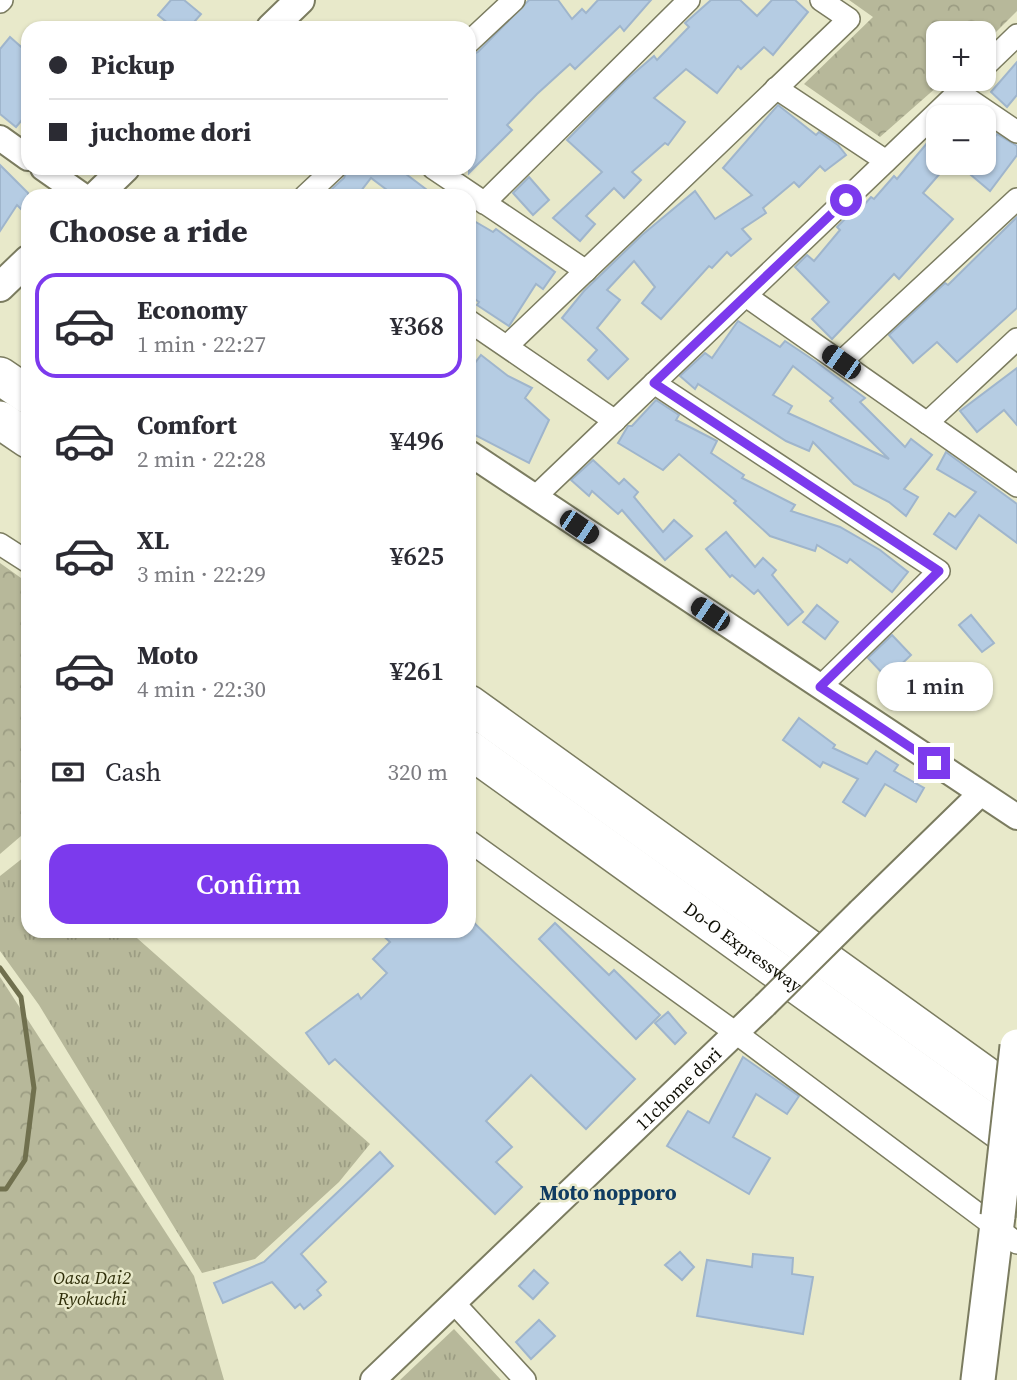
<!DOCTYPE html>
<meta charset="utf-8">
<style>
:root{--surface:#fff;--page:#f7f7f7;--text:#2b2b33;--muted:#7c7c81;--line:#e1e1e2;--accent:#7c3aed}
body{margin:0;font-family:"Source Serif 4",serif;background:var(--page);color:var(--text);height:100vh;display:flex;flex-direction:column;font-size:26px;white-space:nowrap}
*{box-sizing:border-box;margin:0}
p{font-size:23px;color:var(--muted)}
.icon{flex:none;width:38px;height:38px;fill:none;stroke:currentColor;stroke-width:2;stroke-linecap:round;stroke-linejoin:round}
.map{position:relative;flex:1;overflow:hidden}
.details{position:absolute;left:21px;top:189px;width:455px;height:749px;display:flex;flex-direction:column;background:var(--surface);border-radius:21px;box-shadow:0 2px 5px #0004}
.details>*{flex:none}
.hud{position:absolute;left:21px;top:21px;width:455px;height:154px;border-radius:21px;box-shadow:0 2px 5px #0004;display:grid;align-content:center;height:154px;padding:0 28px;background:var(--surface)}
.controls{position:absolute;left:926px;top:21px;display:grid;gap:14px}
.controls a{display:grid;place-items:center;width:70px;height:70px;border-radius:14px;background:var(--surface);box-shadow:0 2px 5px #0004;font-size:35px}
.end{position:absolute;width:32px;height:32px;margin:-16px;border:9px solid #7c3aed;background:#fff;box-shadow:0 0 0 4px #fff}
.from{border-radius:50%}
.bubble{position:absolute;height:49px;border-radius:21px;background:var(--surface);box-shadow:0 2px 5px #0004;font-size:23px;font-weight:600;line-height:49px;text-align:center}
.car{position:absolute;width:21px;height:42px;margin:-21px -10px;border-radius:9px;box-shadow:0 0 5px 2px #0007;background:linear-gradient(#222 24%,#8ab4d8 0 40%,#222 0 76%,#8ab4d8 0 86%,#222 0)}
.hud b{display:flex;align-items:center;gap:24px;height:66px;font-size:26px}
.hud b+b{border-top:2px solid var(--line)}
.hud i{width:18px;height:18px;background:var(--text)}
ul{padding:0;list-style:none}
li{display:flex;align-items:center;gap:21px;height:105px;margin:0 14px 10px;padding:0 14px;border:4px solid transparent;border-radius:21px}
li div{flex:1}
li b{display:block;font-size:26px}
li em{font-style:normal;font-weight:600}
li.active{border-color:var(--accent)}
li>.icon{width:63px;height:63px;stroke-width:1.5}
h2{padding:0 28px;font-size:32px;line-height:84px}
.pay{display:flex;align-items:center;gap:18px;height:77px;padding:0 28px;font-size:26px}
.pay p{margin-inline-start:auto}
.button{display:flex;gap:14px;margin-top:auto;padding:14px 28px}
.button a{flex:1;height:80px;border-radius:21px;background:var(--accent);color:#fff;font-size:28px;font-weight:600;line-height:80px;text-align:center}
.map>svg:first-child{display:block}
</style>
<div class="map">
<svg width="1017" height="1380" viewBox="0 0 1017 1380">
<defs>
<pattern id="grass-tufts" width="24" height="20" patternUnits="userSpaceOnUse" patternTransform="scale(1.75)"><rect width="24" height="20" fill="#b7b89a"/><path d="M3 7l-1-3M5 7V3M7 7l1-3M15 17l-1-3M17 17v-4M19 17l1-3" fill="none" stroke="#9c9d83"/></pattern>
<pattern id="park-crowns" width="20" height="18" patternUnits="userSpaceOnUse" patternTransform="scale(1.75)"><rect width="20" height="18" fill="#b7b89a"/><path d="M2 6a3 3 0 1 1 6 0M12 15a3 3 0 1 1 6 0" fill="none" stroke="#9c9d83"/></pattern>
</defs>
<rect width="100%" height="100%" fill="#e8e9ca"/>
<g fill="url(#grass-tufts)">
<polygon points="28,854 28,931 129,931 370,1144 339,1182 255,1259 202,1273 39,1005 0,951 0,876"/>
<polygon points="454,1329 501,1380 400,1380"/>
</g>
<g fill="url(#park-crowns)">
<polygon points="849,0 1017,0 1017,11 984,44 984,33 938,33 938,79 946,79 880,137 804,84 873,17"/>
<polygon points="0,563 28,583 28,830 0,854"/>
<polygon points="0,977 194,1276 224,1380 0,1380"/>
</g>
<g fill="none" stroke-linecap="round" stroke-linejoin="round">
<polyline stroke="#70704e" stroke-width="5" points="0,968 21,997 34,1088 25,1160 6,1189 0,1189"/>
</g>
<g fill="#b5cce3" stroke="#9fb5cc" stroke-width="2" fill-rule="evenodd">
<polygon points="171,0 184,0 201,14 189,28 174,28 158,15"/>
<polygon points="529,0 558,0 572,19 582,9 586,13 598,0 651,0 624,31 620,26 575,69 570,64 537,94 507,125 512,130 469,173 469,56 478,52"/>
<polygon points="711,0 740,0 757,16 772,0 795,0 808,12 773,55 764,47 741,69 738,66 717,93 686,69 654,98 685,122 668,145 665,143 632,172 641,180 624,198 614,188 586,216 595,224 580,241 553,218 602,172 567,140 626,80 654,56 657,60 689,27 685,23"/>
<polygon points="10,37 28,53 28,113 16,127 0,114 0,49"/>
<polygon points="1017,62 1017,95 1007,107 991,92"/>
<polygon points="778,105 816,135 819,132 838,145 846,155 825,171 820,166 799,187 794,182 763,208 766,213 742,229 751,239 731,256 727,252 712,268 709,266 661,319 642,303 655,287 634,261 607,290 620,300 597,328 628,359 608,379 588,360 597,350 562,318 584,291 642,235 695,191 715,219 752,195 723,168"/>
<polygon points="938,130 938,163 949,163 923,193 953,219 899,279 894,274 832,339 812,319 829,302 795,267 807,255 814,261 840,230 837,227 853,211 856,214 871,197 874,199 894,176 897,179"/>
<polygon points="997,134 1017,146 1017,155 990,191 965,170 972,163 984,163 984,150"/>
<polygon points="0,165 28,193 28,216 17,205 0,231"/>
<polygon points="348,168 398,168 435,196 395,196 371,178 357,196 324,196 344,178"/>
<polygon points="529,177 549,200 533,215 513,193"/>
<polygon points="1017,217 1017,308 957,362 937,342 913,363 889,335 945,283 948,285"/>
<polygon points="469,218 493,232 496,229 555,272 543,289 536,284 509,326 477,305 479,302 469,295"/>
<path d="M738,321L780,347L785,341L815,361L865,398L860,402L905,447L911,439L932,455L904,489L918,497L906,516L889,502L854,484L813,442L809,451L786,441L698,384L695,389L680,376L705,353L712,358ZM793,366L833,398L830,401L889,459L788,413L792,406L773,395Z"/>
<polygon points="481,355 508,376 532,388 525,398 549,420 529,463 469,432 469,371"/>
<polygon points="1017,368 1017,425 1004,410 977,432 960,411"/>
<polygon points="656,400 679,415 676,420 717,441 711,453 744,475 742,478 795,505 791,511 840,527 880,550 908,572 892,592 850,559 847,563 817,545 815,551 770,536 734,503 736,501 679,454 663,470 618,443 628,426 632,426"/>
<polygon points="946,452 1017,504 1017,543 979,515 956,549 934,534 949,513 955,517 976,492 937,469"/>
<polygon points="593,460 619,484 624,479 638,492 634,497 663,532 674,520 692,536 665,560 622,510 618,514 592,491 589,496 571,480"/>
<polygon points="726,532 755,567 763,558 776,570 772,575 803,612 788,625 758,590 754,594 732,575 730,577 706,549"/>
<polygon points="817,605 838,622 825,639 803,622"/>
<polygon points="971,615 994,643 982,652 959,625"/>
<polygon points="892,635 911,655 887,678 868,658"/>
<polygon points="799,718 835,745 833,748 867,764 876,751 898,765 894,771 924,788 916,802 885,784 865,816 843,802 858,779 823,762 820,767 783,740"/>
<polygon points="469,918 635,1079 586,1129 531,1075 486,1121 512,1147 496,1162 522,1187 495,1214 335,1059 329,1064 306,1033 358,994 361,999 387,973 373,959 390,942 378,931 469,931"/>
<polygon points="555,923 609,975 614,970 660,1015 636,1039 539,939"/>
<polygon points="668,1012 686,1033 675,1044 655,1023"/>
<polygon points="743,1057 799,1096 787,1114 756,1094 733,1137 770,1158 749,1194 667,1146 688,1111 709,1123"/>
<polygon points="380,1152 393,1166 301,1254 326,1282 317,1290 321,1295 304,1309 300,1304 295,1308 272,1282 223,1303 214,1283 264,1262"/>
<polygon points="680,1252 694,1267 682,1280 665,1265"/>
<polygon points="753,1254 793,1258 792,1274 813,1277 803,1334 697,1316 707,1260 752,1267"/>
<polygon points="534,1270 548,1283 533,1299 519,1286"/>
<polygon points="539,1320 555,1336 531,1359 516,1342"/>
</g>
<g fill="none" stroke-linecap="round" stroke-linejoin="round">
<defs>
<g id="minor">
<polyline points="0,2 2,0"/>
<polyline points="469,42 514,0"/>
<polyline points="984,67 1017,35"/>
<polyline points="776,88 886,161"/>
<polyline points="958,92 1017,132"/>
<polyline points="433,168 586,271"/>
<polyline points="305,196 335,168"/>
<polyline points="484,203 689,0"/>
<polyline points="746,296 1017,486"/>
<polyline points="469,321 615,421"/>
<polyline points="507,346 849,19 821,0"/>
<polyline points="841,362 1017,199"/>
<polyline points="654,383 939,571 820,687"/>
<polyline points="927,423 1017,339"/>
<polyline points="535,497 972,79"/>
<polyline points="0,544 28,562"/>
<polyline points="469,841 736,1033 1017,1243"/>
<polyline points="454,1303 525,1380"/>
</g>
<g id="tertiary">
<polyline points="0,138 28,158"/>
<polyline points="43,168 83,196"/>
<polyline points="469,453 1017,817"/>
<polyline points="860,911 980,794"/>
<path id="s1" d="M373,1380L765,1005"/>
</g>
<g id="secondary">
<polyline points="271,28 300,0"/>
<polyline points="96,196 125,168"/>
<polyline points="0,287 28,260"/>
</g>
<polyline id="trunk" points="978,1380 998,1216"/>
<g id="motorway">
<polyline points="0,376 28,395"/>
<polyline points="0,420 28,439"/>
<polyline points="469,704 1017,1098"/>
<path id="s2" d="M469,749L1017,1143"/>
</g>
</defs>
<use href="#minor" stroke="#7b7c60" stroke-width="24"/>
<use href="#tertiary" stroke="#7b7c60" stroke-width="28"/>
<use href="#secondary" stroke="#7b7c60" stroke-width="32"/>
<use href="#trunk" stroke="#7b7c60" stroke-width="37"/>
<use href="#motorway" stroke="#7b7c60" stroke-width="40"/>
<use href="#minor" stroke="#fff" stroke-width="21"/>
<use href="#tertiary" stroke="#fff" stroke-width="24"/>
<use href="#secondary" stroke="#fff" stroke-width="28"/>
<use href="#trunk" stroke="#fff" stroke-width="33"/>
<use href="#motorway" stroke="#fff" stroke-width="37"/>
<defs>
<polyline id="tertiary-bridge" points="765,1005 860,911"/>
<polyline id="trunk-bridge" points="998,1216 1017,1046"/>
</defs>
<use href="#tertiary-bridge" stroke="#7b7c60" stroke-width="28" stroke-linecap="butt"/>
<use href="#trunk-bridge" stroke="#7b7c60" stroke-width="37" stroke-linecap="butt"/>
<use href="#tertiary-bridge" stroke="#fff" stroke-width="24"/>
<use href="#trunk-bridge" stroke="#fff" stroke-width="33"/>
</g>
<g fill="none" stroke-linecap="round" stroke-linejoin="round">
<polyline stroke="#7c3aed" stroke-width="9" points="846,200 654,383 939,571 820,687 934,763"/>
</g>
<g text-anchor="middle" dominant-baseline="central" stroke-width="5" stroke-linejoin="round" paint-order="stroke">
<g font-size="18" fill="#0f0f05" stroke="#e8e9ca">
<text stroke="none"><textPath href="#s2" startOffset="338">Do-O Expressway</textPath></text>
<text stroke="none"><textPath href="#s1" startOffset="422">11chome dori</textPath></text>
</g>
<g font-size="18" font-style="italic" fill="#2e2d08" stroke="#e8e9ca">
<text x="92" y="1277">Oasa Dai2<tspan x="92" dy="21">Ryokuchi</tspan></text>
</g>
<g font-size="21" font-weight="bold" fill="#103c61" stroke="#e8e9ca">
<text x="608" y="1192">Moto nopporo</text>
</g>
</g>
</svg>
<div class="controls">
<a>+</a>
<a>−</a>
</div>
<i class="end from" style="left:846px;top:200px"></i>
<i class="end" style="left:934px;top:763px"></i>
<div class="bubble" style="left:877px;top:662px;width:116px">1 min</div>
<i class="car" style="left:841px;top:362px;rotate:305deg"></i>
<i class="car" style="left:579px;top:527px;rotate:124deg"></i>
<i class="car" style="left:710px;top:614px;rotate:304deg"></i>
<div class="hud">
<b><i class="from"></i>Pickup</b>
<b><i></i>juchome dori</b>
</div>
<section class="details">
<h2>Choose a ride</h2>
<ul>
<li class="active"><svg class="icon" aria-label="car" viewBox="0 0 24 24"><path d="M5 17H2v-5l4-1 3-4h7l3 4 3 1v5h-3M9 17h6M6 11h13"/><circle cx="7" cy="17" r="2"/><circle cx="17" cy="17" r="2"/></svg><div><b>Economy</b><p>1 min · 22:27</p></div><em>¥368</em></li>
<li><svg class="icon" aria-label="car" viewBox="0 0 24 24"><path d="M5 17H2v-5l4-1 3-4h7l3 4 3 1v5h-3M9 17h6M6 11h13"/><circle cx="7" cy="17" r="2"/><circle cx="17" cy="17" r="2"/></svg><div><b>Comfort</b><p>2 min · 22:28</p></div><em>¥496</em></li>
<li><svg class="icon" aria-label="car" viewBox="0 0 24 24"><path d="M5 17H2v-5l4-1 3-4h7l3 4 3 1v5h-3M9 17h6M6 11h13"/><circle cx="7" cy="17" r="2"/><circle cx="17" cy="17" r="2"/></svg><div><b>XL</b><p>3 min · 22:29</p></div><em>¥625</em></li>
<li><svg class="icon" aria-label="car" viewBox="0 0 24 24"><path d="M5 17H2v-5l4-1 3-4h7l3 4 3 1v5h-3M9 17h6M6 11h13"/><circle cx="7" cy="17" r="2"/><circle cx="17" cy="17" r="2"/></svg><div><b>Moto</b><p>4 min · 22:30</p></div><em>¥261</em></li>
</ul>
<div class="pay"><svg class="icon" aria-label="cash" viewBox="0 0 24 24"><path d="M3 7h18v10H3z"/><circle cx="12" cy="12" r="2"/></svg>Cash<p>320 m</p></div>
<div class="button"><a>Confirm</a></div>
</section>
</div>
